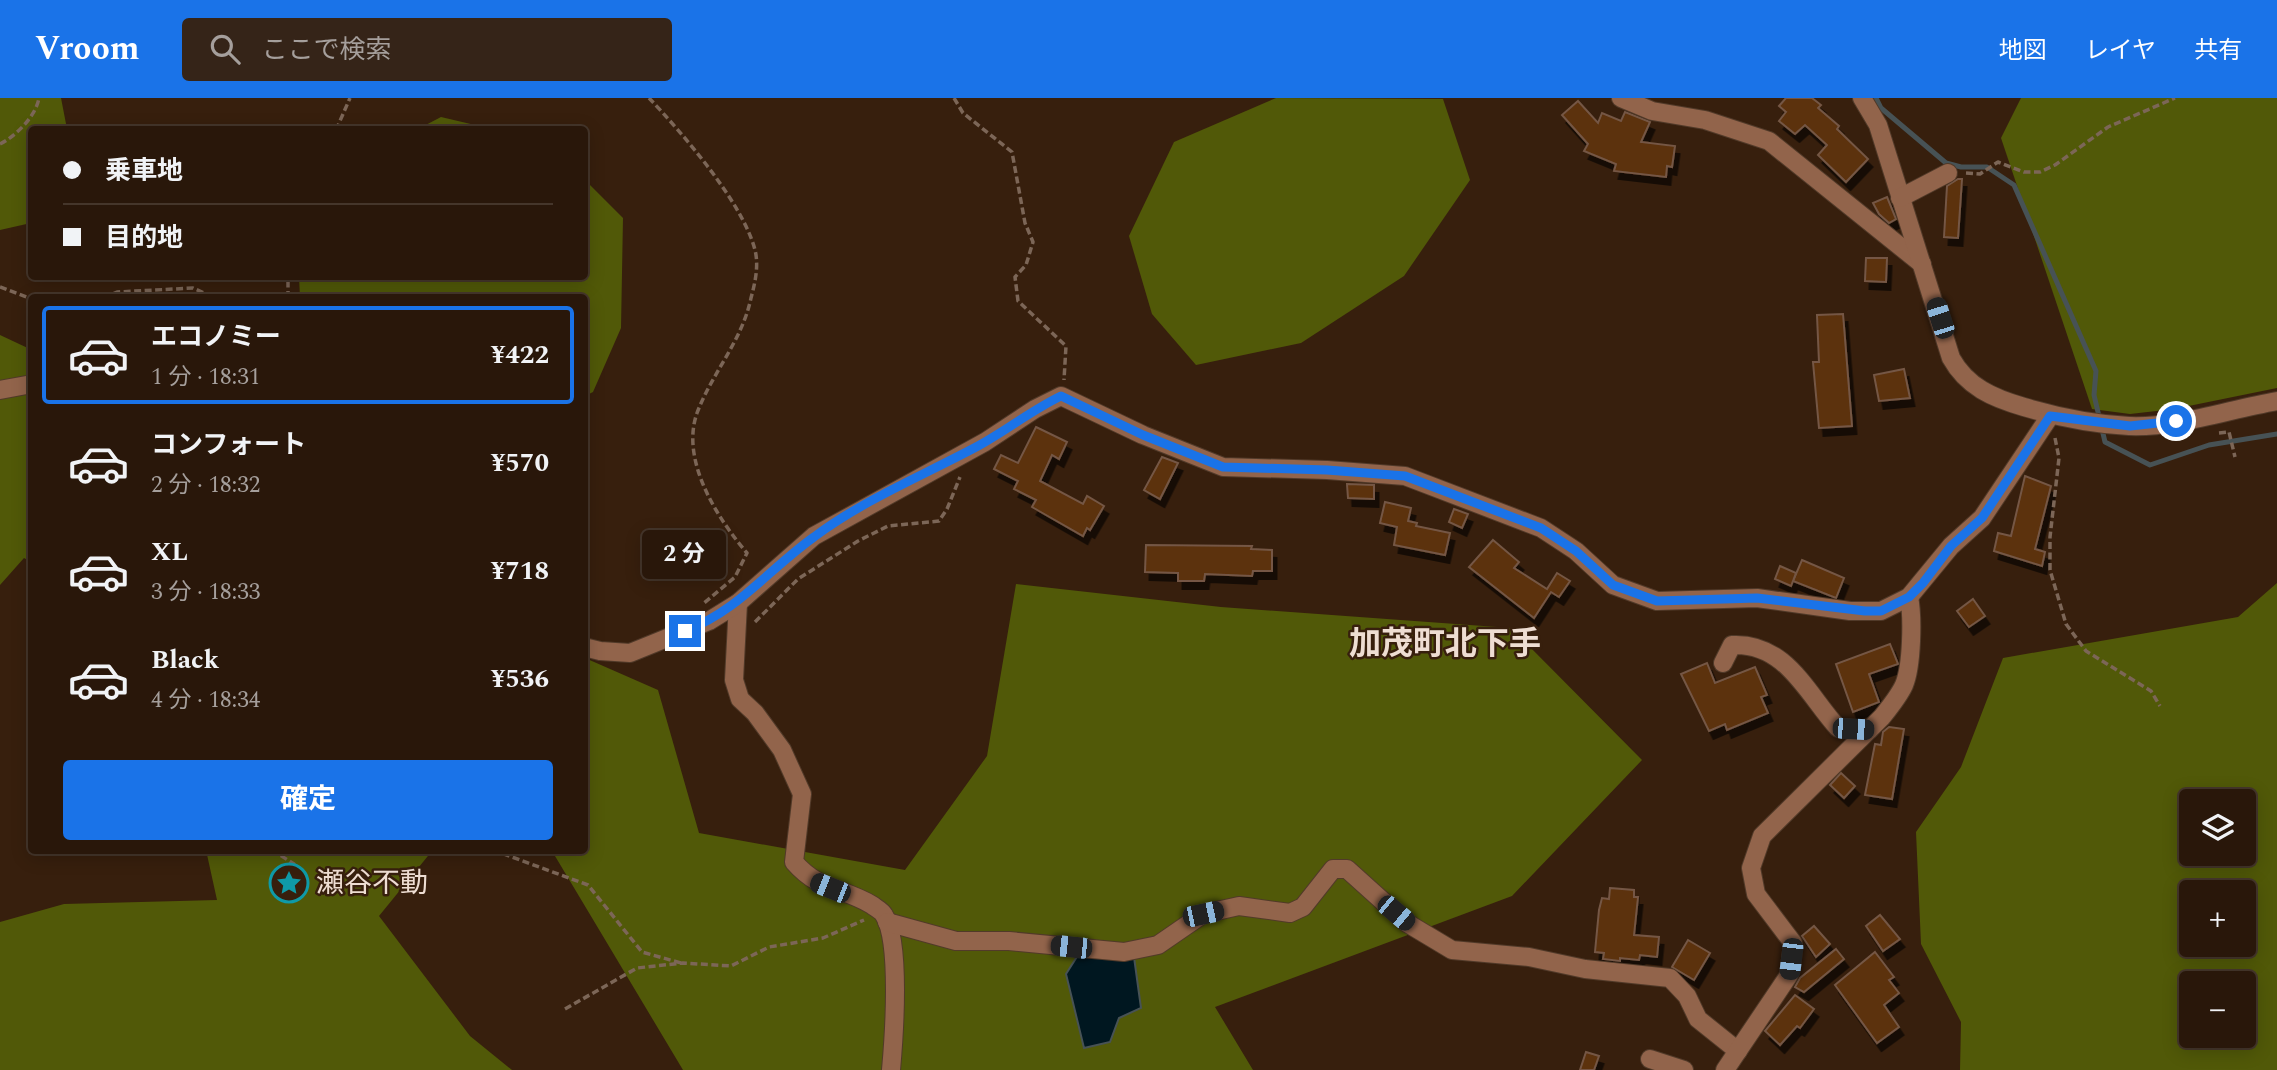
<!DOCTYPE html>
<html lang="ja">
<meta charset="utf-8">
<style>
:root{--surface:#29170a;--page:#352418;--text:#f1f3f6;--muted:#a59f9c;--line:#45362b;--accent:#1a73e8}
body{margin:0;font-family:Spectral,"Noto Sans JP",serif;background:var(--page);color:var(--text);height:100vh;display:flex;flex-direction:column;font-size:26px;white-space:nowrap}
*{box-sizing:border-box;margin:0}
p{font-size:23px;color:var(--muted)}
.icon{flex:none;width:38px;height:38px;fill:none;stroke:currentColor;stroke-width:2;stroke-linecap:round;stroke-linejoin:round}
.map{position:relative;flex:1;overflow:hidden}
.panel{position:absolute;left:28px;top:196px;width:560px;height:560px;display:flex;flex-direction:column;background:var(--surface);border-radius:7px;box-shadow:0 4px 18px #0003,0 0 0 2px var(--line)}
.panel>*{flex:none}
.banner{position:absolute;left:28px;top:28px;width:560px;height:154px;border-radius:7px;box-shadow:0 4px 18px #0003,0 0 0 2px var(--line);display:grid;align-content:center;height:154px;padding:0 35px;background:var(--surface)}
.tools{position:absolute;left:2179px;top:691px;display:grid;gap:14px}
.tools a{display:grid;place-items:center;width:77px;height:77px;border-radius:7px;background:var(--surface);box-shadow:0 4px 18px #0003,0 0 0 2px var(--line);font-size:35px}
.end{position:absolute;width:32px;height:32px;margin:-16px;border:9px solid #1a73e8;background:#fff;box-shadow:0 0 0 4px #fff}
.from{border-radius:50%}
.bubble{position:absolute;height:49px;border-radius:7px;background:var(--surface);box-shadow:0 4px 18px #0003,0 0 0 2px var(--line);font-size:23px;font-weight:700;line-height:49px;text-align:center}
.car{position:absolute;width:21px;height:42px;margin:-21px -10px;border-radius:9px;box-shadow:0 0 5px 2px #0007;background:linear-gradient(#222 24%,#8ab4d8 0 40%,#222 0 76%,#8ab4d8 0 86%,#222 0)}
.banner b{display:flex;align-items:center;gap:24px;height:66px;font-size:26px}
.banner b+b{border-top:2px solid var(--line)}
.banner i{width:18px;height:18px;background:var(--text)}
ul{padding:12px 0 0;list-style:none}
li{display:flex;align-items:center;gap:21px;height:98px;margin:0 14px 10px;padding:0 21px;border:4px solid transparent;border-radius:7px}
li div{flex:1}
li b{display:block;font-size:26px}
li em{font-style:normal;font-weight:700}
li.on{border-color:var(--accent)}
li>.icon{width:63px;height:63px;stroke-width:1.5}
.action{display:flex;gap:14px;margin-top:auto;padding:14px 35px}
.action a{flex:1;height:80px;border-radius:7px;background:var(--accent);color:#fff;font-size:28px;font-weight:700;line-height:80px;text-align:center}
header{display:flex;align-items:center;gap:42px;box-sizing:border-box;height:98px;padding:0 35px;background:var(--accent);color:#fff}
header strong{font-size:33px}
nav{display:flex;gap:38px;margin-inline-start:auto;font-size:24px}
.search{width:490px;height:63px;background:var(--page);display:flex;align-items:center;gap:18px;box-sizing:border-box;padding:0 24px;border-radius:7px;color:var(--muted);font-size:26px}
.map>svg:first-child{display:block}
</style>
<header>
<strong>Vroom</strong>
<div class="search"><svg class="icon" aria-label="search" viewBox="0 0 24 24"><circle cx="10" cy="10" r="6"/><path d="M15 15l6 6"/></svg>ここで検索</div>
<nav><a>地図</a><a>レイヤ</a><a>共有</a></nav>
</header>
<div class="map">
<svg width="2277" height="972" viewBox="0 0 2277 972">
<defs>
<filter id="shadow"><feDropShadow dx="4.5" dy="8" stdDeviation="0" flood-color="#0009"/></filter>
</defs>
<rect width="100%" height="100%" fill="#371f0d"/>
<g fill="#515908" fill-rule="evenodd">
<polygon points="0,0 61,0 67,31 32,32 31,125 0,132"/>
<polygon points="1276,0 1443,1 1470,82 1404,178 1301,245 1196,267 1152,216 1129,138 1174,44"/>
<polygon points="2021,0 2277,0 2277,290 2174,311 2130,316 2092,311 2001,40"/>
<polygon points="441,19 492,31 418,31"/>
<polygon points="585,82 623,120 621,230 593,294 585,298 584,200 300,199 299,179 584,178"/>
<polygon points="0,237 32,252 31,464 24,460 0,487"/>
<path d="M2277,485V972H1960L1961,924L1921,846L1916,734L1961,669L2003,560L2238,519ZM2191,704H2244V756H2191ZM2244,794V847H2191V794ZM2191,886H2244V938H2191Z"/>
<polygon points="1016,486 1221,509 1511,530 1642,662 1512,798 1215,909 1253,972 683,972 552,753 584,752 585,560 658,592 699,735 905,772 987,658"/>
<polygon points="206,752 432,753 379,818 470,938 512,972 0,972 0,824 64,806 217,802"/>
</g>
<polygon fill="#001720" stroke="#475255" stroke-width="2" points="1080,854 1134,859 1141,910 1119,920 1110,944 1084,950 1066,876"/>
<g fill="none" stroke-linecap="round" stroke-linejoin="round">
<polyline stroke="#475255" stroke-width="5" points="1876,0 1881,10 1946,65 1961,69 1987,69 2014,87 2096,273 2094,297 2105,344 2150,367 2209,347 2277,336"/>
</g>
<g fill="#5b300c" stroke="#745744" stroke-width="2" filter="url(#shadow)">
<polygon points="1786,0 1812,0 1821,7 1818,10 1839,28 1837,31 1868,61 1846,84 1818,57 1827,47 1805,27 1795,36 1779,23 1786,14 1779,8"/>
<polygon points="1578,3 1598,25 1602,15 1621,23 1625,14 1650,24 1641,44 1675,48 1672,69 1667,68 1666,79 1614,73 1616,66 1584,53 1588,46 1562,17"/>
<polygon points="1958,81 1962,81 1958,140 1944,139 1947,88"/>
<polygon points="1887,99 1896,121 1889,125 1879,116 1873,105"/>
<polygon points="1866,160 1887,160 1886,184 1865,183"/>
<polygon points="1843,216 1852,328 1819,330 1813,264 1819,264 1817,217"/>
<polygon points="1904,271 1910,300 1879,303 1874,277"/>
<polygon points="1036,329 1067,344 1059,361 1052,357 1040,383 1083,406 1087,398 1104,408 1090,432 1087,430 1083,438 1032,409 1036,402 1014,391 1018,383 994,371 1001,357 1018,365"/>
<polygon points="1162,359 1178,365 1160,401 1144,392"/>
<polygon points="2025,378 2051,388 2035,451 2045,454 2042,468 1994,453 1998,435 2011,438"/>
<polygon points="1347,386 1374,387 1374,401 1348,400"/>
<polygon points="1385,404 1411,410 1408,423 1417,425 1416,428 1450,435 1445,457 1394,447 1397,429 1380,425"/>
<polygon points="1454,411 1468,416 1462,430 1449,424"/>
<polygon points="1493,442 1519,464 1514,470 1547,491 1557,475 1570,483 1559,499 1551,494 1534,520 1469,469"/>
<polygon points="1146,447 1252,448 1251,451 1272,452 1272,473 1253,473 1252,478 1205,476 1204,483 1178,483 1178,475 1145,474"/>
<polygon points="1802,462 1844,480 1836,500 1793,483"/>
<polygon points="1780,468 1796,475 1791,488 1775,481"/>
<polygon points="1973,501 1985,518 1969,529 1957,513"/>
<polygon points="1890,546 1898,566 1869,576 1879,604 1853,614 1836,566"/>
<polygon points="1707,565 1715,585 1755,569 1767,597 1761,599 1768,615 1727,632 1725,626 1709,633 1681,576"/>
<polygon points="1889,629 1904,631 1892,701 1865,697 1875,646 1881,647 1883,634"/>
<polygon points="1841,675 1855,688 1844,700 1830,687"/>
<polygon points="1610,790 1634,792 1634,799 1638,799 1634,837 1659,839 1657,859 1640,857 1639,862 1620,860 1620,863 1603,861 1604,855 1595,854 1599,812 1602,800 1609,801"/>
<polygon points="1880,817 1900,841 1883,853 1866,828"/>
<polygon points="1814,828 1830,846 1816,859 1802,838"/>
<polygon points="1688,842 1710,855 1694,882 1672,869"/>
<polygon points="1836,851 1844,861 1804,894 1795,889 1800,880"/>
<polygon points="1875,854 1894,879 1889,882 1899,895 1884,907 1899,929 1877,945 1835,887"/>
<polygon points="1795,897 1814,911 1800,930 1797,928 1780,947 1765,933"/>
<polygon points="1586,954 1599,958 1594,972 1580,972"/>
</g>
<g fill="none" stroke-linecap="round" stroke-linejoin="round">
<defs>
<g id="minor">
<polyline points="1621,0 1652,13 1705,22 1769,43 1922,166"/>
<path d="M1862,0L1878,27L1951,260C1967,289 1993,300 2024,309C2058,319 2093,326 2129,328C2177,330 2230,311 2277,303"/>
<polyline points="1900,100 1948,75"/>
<polyline points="0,292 32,286"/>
<path d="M738,505L734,582L740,601L755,615L782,652L802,696L794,764C819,793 842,789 872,807C876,810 882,813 884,817C901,844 894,939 891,972"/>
<polyline points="584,549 600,553 630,555 709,523 738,505 814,438 985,344 1035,311 1061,298 1143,337 1223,369 1327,372 1405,378 1541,430 1576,453 1613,487 1657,503 1757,500 1850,513 1881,513 1909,499 1951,448 1982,420 2050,318"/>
<path d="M1723,565L1732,547C1786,544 1807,596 1838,630L1869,632"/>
<polyline points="887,824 956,843 1009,843 1124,854 1158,847 1203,816 1239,808 1290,815 1303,809 1333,771 1347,771 1407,825 1452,852 1529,859 1585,871 1670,880 1687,898 1698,921 1738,953"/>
<polyline points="1650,961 1684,972"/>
<path d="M1725,972L1789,877L1793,845L1756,796L1751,770L1762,738L1882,619C1890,609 1899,598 1904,587C1912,568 1913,519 1909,499"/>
</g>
</defs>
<use href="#minor" stroke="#513a29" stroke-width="20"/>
<g stroke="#7c6657" stroke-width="3.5" stroke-dasharray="7 3.5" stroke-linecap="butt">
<path d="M649,0C683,36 743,105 755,152C759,168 755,185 751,200C742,243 712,275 697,315C680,363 718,421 747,455L735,479L704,505"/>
<polyline points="954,0 963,15 1012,54 1025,125 1033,144 1026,167 1015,179 1018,203 1066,248 1064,282"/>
<polyline points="336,32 350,0"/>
<path d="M0,46C16,38 36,18 39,0"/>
<polyline points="1966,75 1980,76 1998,64 2024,74 2040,74 2055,67 2108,29 2175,0"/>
<polyline points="0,189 32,201"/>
<polyline points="104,200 117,194 193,190 215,200"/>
<polyline points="288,200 288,178"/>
<polyline points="2219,335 2229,334 2235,359"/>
<polyline points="2055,340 2059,360 2050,439 2050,472 2066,526 2086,553 2151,593 2160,608"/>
<polyline points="755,524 798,481 858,443 888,428 939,423 947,411 960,379"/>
<polyline points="272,752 294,766 290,779"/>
<polyline points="493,752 588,787 642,854 681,865"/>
<polyline points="565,911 637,870 683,865 731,868 769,849 823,840 864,822"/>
</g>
<use href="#minor" stroke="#92644b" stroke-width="18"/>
</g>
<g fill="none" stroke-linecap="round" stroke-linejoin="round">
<path stroke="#1a73e8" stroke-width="9" d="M685,533C738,513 769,471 814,439C863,402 924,377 978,348C1007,332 1032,312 1061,298L1143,337L1223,369L1327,372L1405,378L1541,430L1576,453L1613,487L1657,503L1757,500L1865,513H1881L1909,499L1923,485L1951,448L1982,420L2050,318L2130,328L2176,323"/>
</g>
<defs>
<symbol id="sight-ring" viewBox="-11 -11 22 22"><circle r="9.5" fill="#371f0d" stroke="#0f9aa8" stroke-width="1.5"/><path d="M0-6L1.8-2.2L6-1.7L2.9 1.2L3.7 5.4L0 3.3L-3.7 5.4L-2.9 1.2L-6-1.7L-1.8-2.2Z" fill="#0f9aa8"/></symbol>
</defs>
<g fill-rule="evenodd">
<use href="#sight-ring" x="267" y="763" width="44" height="44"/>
</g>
<g text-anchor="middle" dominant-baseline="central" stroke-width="5" stroke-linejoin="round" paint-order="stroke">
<g font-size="28" fill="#eeddd2" stroke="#371f0d" text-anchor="start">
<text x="316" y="785">瀬谷不動</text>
</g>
<g font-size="32" font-weight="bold" fill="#eeddd2" stroke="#371f0d">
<text x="1445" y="546">加茂町北下手</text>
</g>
</g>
</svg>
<div class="tools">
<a><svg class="icon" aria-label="layers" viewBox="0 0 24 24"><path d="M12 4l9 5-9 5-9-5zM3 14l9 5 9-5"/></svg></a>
<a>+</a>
<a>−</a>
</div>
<i class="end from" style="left:2176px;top:323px"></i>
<i class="end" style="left:685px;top:533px"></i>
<div class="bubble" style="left:642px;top:432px;width:84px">2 分</div>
<i class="car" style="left:1940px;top:220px;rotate:342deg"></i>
<i class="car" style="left:1853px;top:631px;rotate:93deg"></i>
<i class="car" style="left:830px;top:790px;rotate:292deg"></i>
<i class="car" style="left:1396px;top:815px;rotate:130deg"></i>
<i class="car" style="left:1203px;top:816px;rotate:78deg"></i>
<i class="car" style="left:1071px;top:849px;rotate:276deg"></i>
<i class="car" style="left:1791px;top:861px;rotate:187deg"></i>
<div class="banner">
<b><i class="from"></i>乗車地</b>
<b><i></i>目的地</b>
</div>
<section class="panel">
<ul>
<li class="on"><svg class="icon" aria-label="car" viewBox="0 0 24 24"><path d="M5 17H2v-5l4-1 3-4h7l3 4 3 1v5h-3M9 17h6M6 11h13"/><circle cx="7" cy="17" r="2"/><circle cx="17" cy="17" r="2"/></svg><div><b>エコノミー</b><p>1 分 · 18:31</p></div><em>¥422</em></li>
<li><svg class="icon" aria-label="car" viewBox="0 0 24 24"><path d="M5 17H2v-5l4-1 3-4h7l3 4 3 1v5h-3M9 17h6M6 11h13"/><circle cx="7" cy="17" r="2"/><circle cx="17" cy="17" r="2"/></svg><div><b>コンフォート</b><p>2 分 · 18:32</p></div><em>¥570</em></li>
<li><svg class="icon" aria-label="car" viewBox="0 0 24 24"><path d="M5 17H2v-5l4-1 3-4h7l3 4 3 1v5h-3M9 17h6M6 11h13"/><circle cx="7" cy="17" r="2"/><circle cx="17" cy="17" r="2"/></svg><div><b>XL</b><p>3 分 · 18:33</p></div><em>¥718</em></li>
<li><svg class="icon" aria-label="car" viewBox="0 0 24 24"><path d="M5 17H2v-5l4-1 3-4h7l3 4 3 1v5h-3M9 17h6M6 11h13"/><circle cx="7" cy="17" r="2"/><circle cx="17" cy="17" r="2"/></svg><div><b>Black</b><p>4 分 · 18:34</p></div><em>¥536</em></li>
</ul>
<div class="action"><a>確定</a></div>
</section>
</div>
